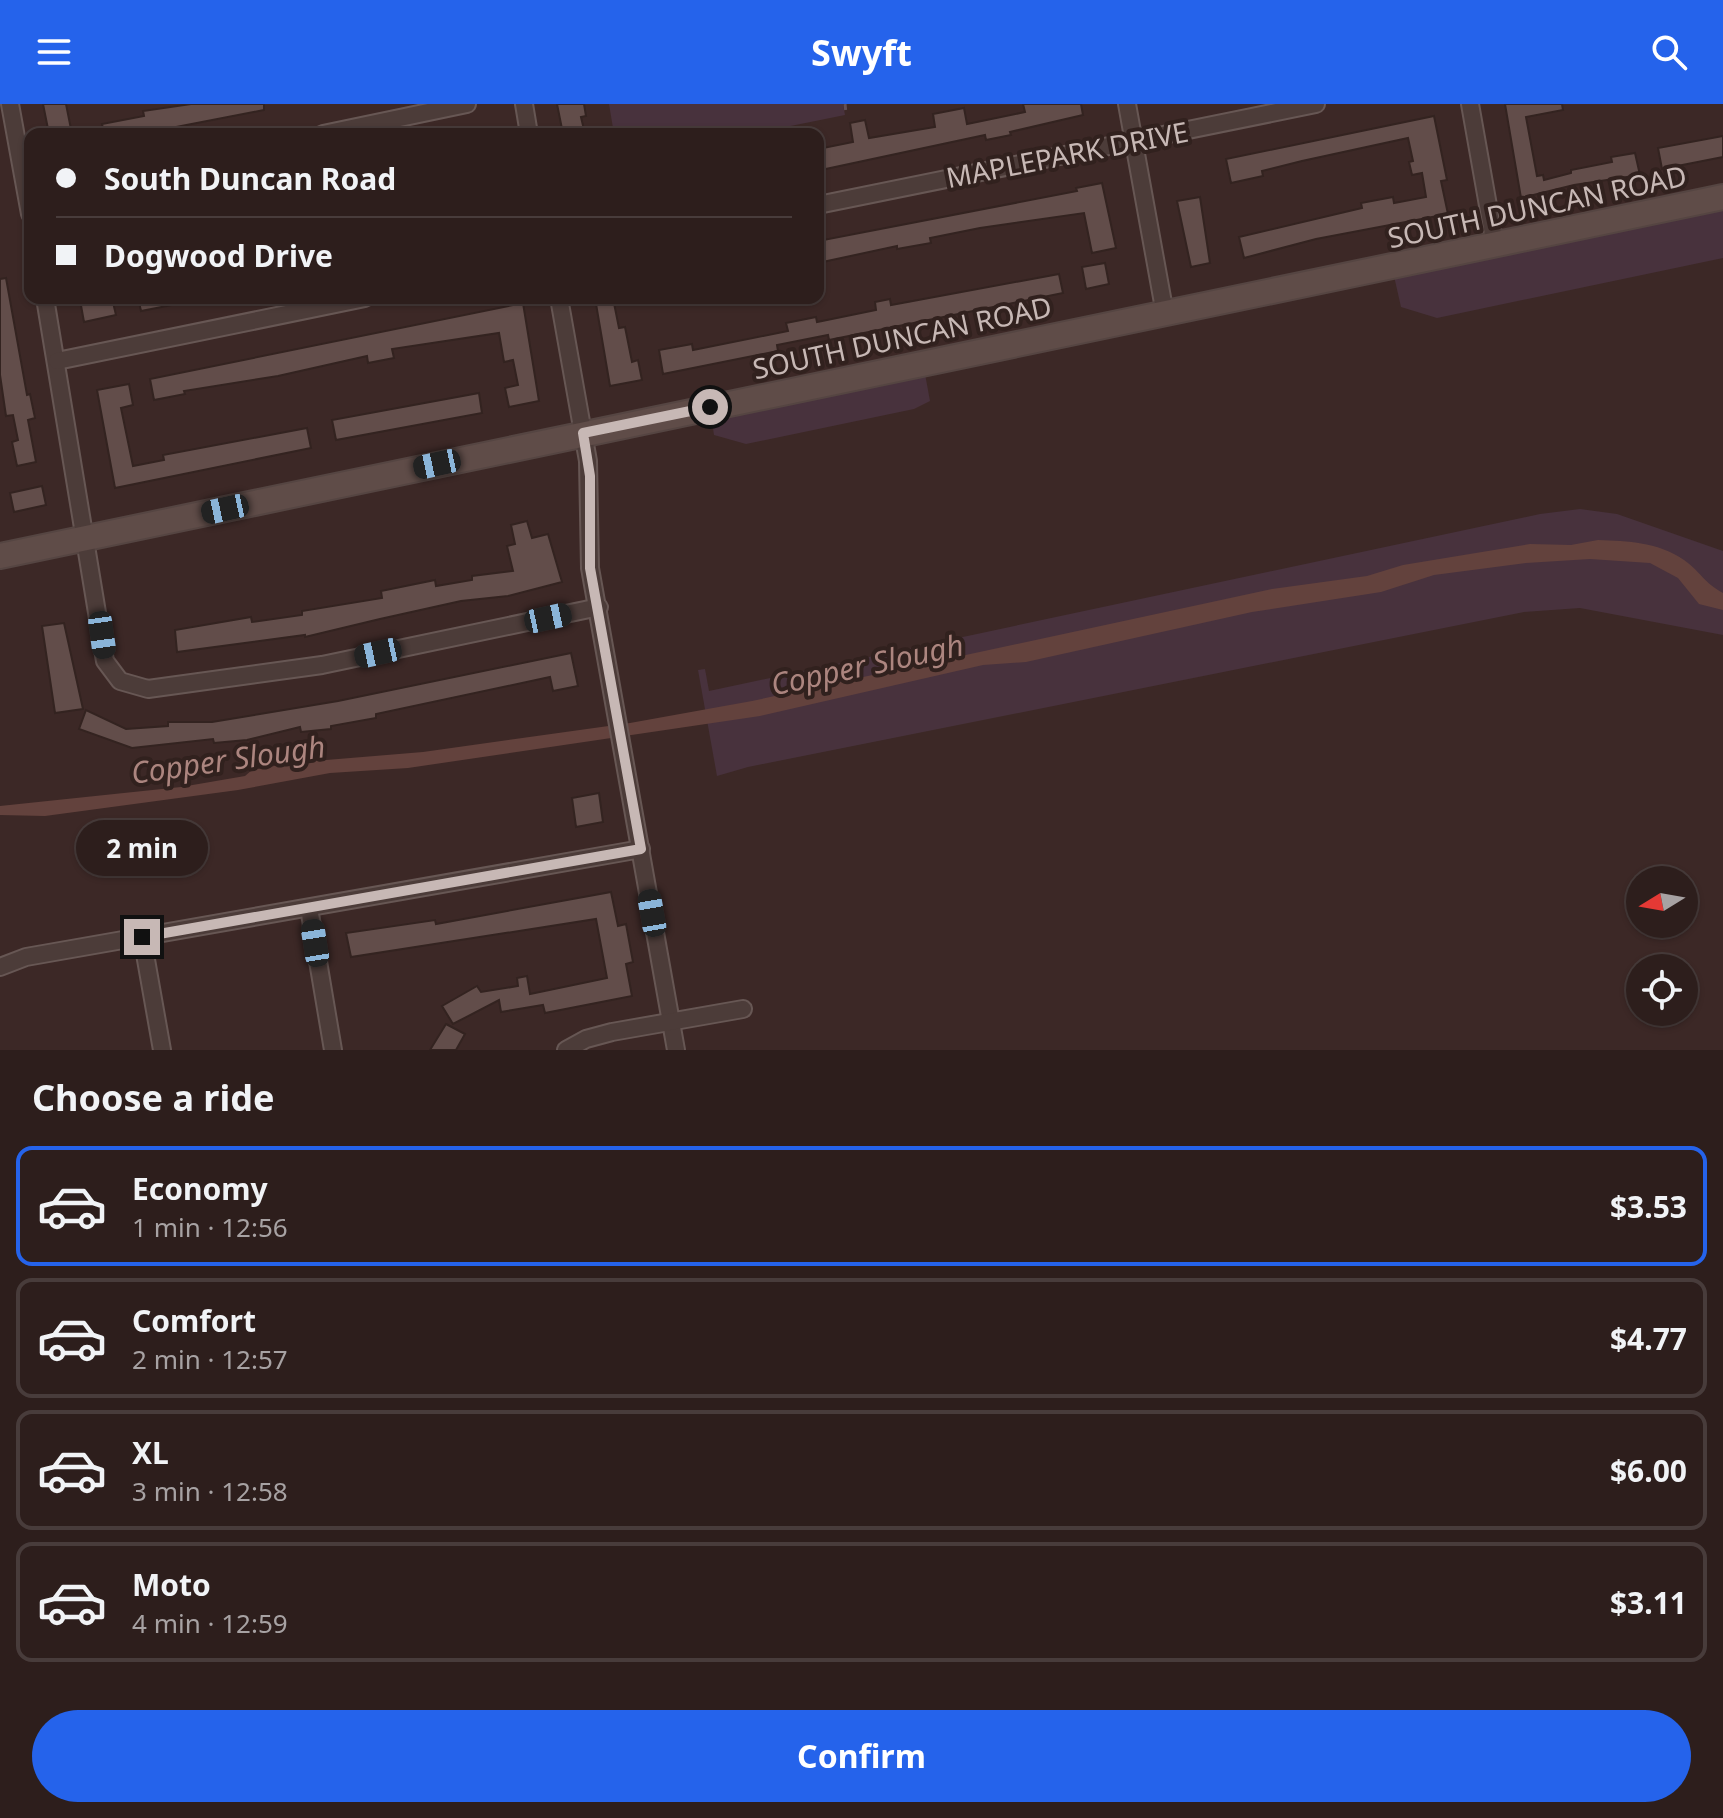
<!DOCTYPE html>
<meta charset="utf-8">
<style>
:root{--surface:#2d1e1c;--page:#392b29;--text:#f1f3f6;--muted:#a7a2a3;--line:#483c3b;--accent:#2563eb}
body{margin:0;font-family:"Noto Sans",sans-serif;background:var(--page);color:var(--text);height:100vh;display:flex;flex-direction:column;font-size:30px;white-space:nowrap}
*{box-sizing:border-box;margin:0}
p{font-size:26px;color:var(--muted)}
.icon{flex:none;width:44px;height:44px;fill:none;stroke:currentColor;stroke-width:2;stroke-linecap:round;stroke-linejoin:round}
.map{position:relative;height:946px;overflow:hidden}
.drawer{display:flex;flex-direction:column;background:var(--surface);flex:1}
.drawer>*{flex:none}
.guide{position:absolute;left:24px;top:24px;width:800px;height:176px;border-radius:16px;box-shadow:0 2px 6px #0004,0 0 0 2px var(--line);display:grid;align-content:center;height:176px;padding:0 32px;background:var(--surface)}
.needle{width:52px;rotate:259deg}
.controls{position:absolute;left:1626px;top:762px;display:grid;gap:16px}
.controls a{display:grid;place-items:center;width:72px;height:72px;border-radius:50%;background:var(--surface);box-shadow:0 2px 6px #0004,0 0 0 2px var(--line);font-size:40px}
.end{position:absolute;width:36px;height:36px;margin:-18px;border:10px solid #c7b8b5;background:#111;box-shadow:0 0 0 4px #111}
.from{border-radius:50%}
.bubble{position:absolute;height:56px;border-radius:28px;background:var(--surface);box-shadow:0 2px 6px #0004,0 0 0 2px var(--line);font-size:26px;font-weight:700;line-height:56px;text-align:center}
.car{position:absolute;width:24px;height:48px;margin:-24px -12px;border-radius:10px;box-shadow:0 0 6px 2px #0007;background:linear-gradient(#222 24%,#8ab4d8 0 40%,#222 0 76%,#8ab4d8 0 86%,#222 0)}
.guide b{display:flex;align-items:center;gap:28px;height:76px;font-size:30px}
.guide b+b{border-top:2px solid var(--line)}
.guide i{width:20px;height:20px;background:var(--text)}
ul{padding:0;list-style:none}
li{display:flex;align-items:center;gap:24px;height:120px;margin:0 16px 12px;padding:0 16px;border:4px solid var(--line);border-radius:16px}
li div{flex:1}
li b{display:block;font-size:30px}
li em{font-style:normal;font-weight:700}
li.active{border-color:var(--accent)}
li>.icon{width:72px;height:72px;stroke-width:1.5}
h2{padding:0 32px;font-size:36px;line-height:96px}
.button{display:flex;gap:16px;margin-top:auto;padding:16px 32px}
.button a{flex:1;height:92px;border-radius:48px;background:var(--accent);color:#fff;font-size:32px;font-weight:700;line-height:92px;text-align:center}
header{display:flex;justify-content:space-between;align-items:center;height:104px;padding:0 32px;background:var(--accent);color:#fff;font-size:36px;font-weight:700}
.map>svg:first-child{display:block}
</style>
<header><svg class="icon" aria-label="menu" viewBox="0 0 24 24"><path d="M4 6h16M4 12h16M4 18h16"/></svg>Swyft<svg class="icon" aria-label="search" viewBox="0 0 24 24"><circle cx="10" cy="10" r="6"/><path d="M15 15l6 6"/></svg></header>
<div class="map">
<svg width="1723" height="946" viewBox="0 0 1723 946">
<rect width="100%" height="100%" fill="#3c2826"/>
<g fill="#48323d">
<polygon points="609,0 843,0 845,11 751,30 614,30"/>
<polygon points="1723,93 1723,154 1437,214 1401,203 1392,163"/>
<polygon points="923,259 930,297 914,305 746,340 714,331 710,303"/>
<polygon points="1580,405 1617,410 1723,447 1723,531 1580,504 1524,508 748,663 717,672 698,566 705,565 709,587 1540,410"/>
</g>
<path fill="#63423d" d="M1598,436C1628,437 1658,438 1684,456C1699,466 1704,479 1723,489V506L1699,500L1678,474L1650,459L1590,455L1526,459L1434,471L1381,488L1252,508L1026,558L983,561L760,612L408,664L330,669L238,686L45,712L0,711V702L181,683L245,672L252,666L290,659L423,648L630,619L752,597L1272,485L1367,472L1403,461L1530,440L1571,441Z"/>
<g fill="#624d4a" stroke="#332320" stroke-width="2">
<polygon points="43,0 66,0 72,30 49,30"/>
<polygon points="191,0 264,0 264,6 176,23 177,26 159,30 104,30 102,20 144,12 143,7"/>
<polygon points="557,0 584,0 586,12 581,13 585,30 563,30"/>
<polygon points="1023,0 1081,0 1083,11 1010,28 1011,31 986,36 985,31 821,66 818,45 853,38 850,19 865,16 869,34 935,23 933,10 964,4 967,20 1025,8"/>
<polygon points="1505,0 1562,0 1563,6 1526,13 1537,72 1543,71 1544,76 1571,69 1571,66 1612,58 1611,53 1635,49 1640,71 1574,81 1521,94"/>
<polygon points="1434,12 1447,76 1441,77 1448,110 1316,135 1244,154 1239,133 1362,104 1361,99 1393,93 1394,99 1426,93 1422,69 1412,71 1409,58 1413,57 1408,34 1302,57 1262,67 1263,72 1231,79 1226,55"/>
<polygon points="1723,32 1723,53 1662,65 1658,44"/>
<polygon points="1102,79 1116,144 1092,149 1084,109 980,124 930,134 931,139 897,145 897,142 818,159 818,137 1077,87 1076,84"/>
<polygon points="1200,93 1210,159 1191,163 1177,97"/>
<polygon points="1105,159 1109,180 1086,185 1082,163"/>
<polygon points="1059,170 1063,189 829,236 828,231 777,241 778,247 663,270 659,246 692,240 693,246 788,227 786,219 816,213 817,218 876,206 875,198 890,195 891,201"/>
<polygon points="6,174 27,291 30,290 35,314 28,316 36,358 17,362 12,338 18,336 13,311 6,312 0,271 0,175"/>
<polygon points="88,194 112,194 116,211 84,218 80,196"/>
<polygon points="138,194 176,194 177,200 141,207"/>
<polygon points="595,194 613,194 619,224 625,223 632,258 638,256 642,276 610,282"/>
<polygon points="523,199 539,297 509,303 505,284 518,281 513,256 504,258 499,229 392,245 394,254 368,259 367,252 278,272 184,287 185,290 154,296 150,275"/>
<polygon points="129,280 133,301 121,304 133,362 164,356 163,351 307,324 311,344 115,384 97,286"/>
<polygon points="479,289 482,309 336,336 332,316"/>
<polygon points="42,382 46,401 14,408 10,389"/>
<polygon points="527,417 532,434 548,430 562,478 508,492 461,497 380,515 305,533 305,531 177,548 175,526 251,513 252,518 302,511 302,507 382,494 381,487 435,476 436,482 472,476 472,472 513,467 507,442 515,440 511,421"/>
<polygon points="64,519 83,605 55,609 42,522"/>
<polygon points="571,549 578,582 553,587 550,573 376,610 376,614 331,622 331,625 301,628 300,623 247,636 214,639 213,635 132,644 79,625 86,606 126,625 168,622 168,618 212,618 338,597"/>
<polygon points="599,689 603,718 576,723 572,694"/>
<polygon points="611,788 618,822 626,820 633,858 626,860 632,892 545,909 543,901 501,908 499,896 453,920 442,902 477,882 481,888 518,882 517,874 527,872 530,890 607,874 596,815 351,853 346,829 435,816 436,820"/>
<polygon points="446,920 465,930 456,946 430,946"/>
</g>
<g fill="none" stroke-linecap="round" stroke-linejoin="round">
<defs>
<g id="street">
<polyline points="10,0 30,110"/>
<polyline points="524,0 529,30"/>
<polyline points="1127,0 1165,210"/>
<polyline points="1470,0 1495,141"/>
<polyline points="323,30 467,0"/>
<polyline points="818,101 1316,0"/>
<polyline points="45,194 105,557 120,577 148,585 322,561 599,503"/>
<polyline points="559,194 588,357 590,464 676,946"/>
<polyline points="57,257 365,194"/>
<polyline points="309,804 333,946"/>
<polyline points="142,833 162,946"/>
<polyline points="0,863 26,853 641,745"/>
<polyline points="566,946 586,935 612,928 743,905"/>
</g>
<polyline id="secondary" points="0,452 1723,93"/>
</defs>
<use href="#street" stroke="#675754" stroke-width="20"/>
<use href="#secondary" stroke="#554542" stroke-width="28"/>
<polyline stroke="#634f55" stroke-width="3" stroke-dasharray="6 6" stroke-linecap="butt" points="845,0 846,9"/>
<use href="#street" stroke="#4c3c39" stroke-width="16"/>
<use href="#secondary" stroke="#5f4c48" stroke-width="24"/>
</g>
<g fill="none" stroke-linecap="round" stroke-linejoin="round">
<polyline stroke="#c7b8b5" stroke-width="10" points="142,833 641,745 590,464 590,372 583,329 710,303"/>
</g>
<g text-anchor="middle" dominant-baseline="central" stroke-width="8" stroke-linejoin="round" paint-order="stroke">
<g font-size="28" fill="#c7b8b5" stroke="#31211e">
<text transform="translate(1067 50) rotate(-11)">MAPLEPARK DRIVE</text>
<text transform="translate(1537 102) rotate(-12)">SOUTH DUNCAN ROAD</text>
<text transform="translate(902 233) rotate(-12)">SOUTH DUNCAN ROAD</text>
</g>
<g font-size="30" font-style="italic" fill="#ac857f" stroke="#31211e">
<text transform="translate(867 560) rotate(-12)">Copper Slough</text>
<text transform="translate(228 655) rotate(-8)">Copper Slough</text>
</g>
</g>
</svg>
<div class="controls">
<a><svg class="needle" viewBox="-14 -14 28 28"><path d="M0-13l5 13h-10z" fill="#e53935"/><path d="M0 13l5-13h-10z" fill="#a7a2a3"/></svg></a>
<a><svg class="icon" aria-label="locate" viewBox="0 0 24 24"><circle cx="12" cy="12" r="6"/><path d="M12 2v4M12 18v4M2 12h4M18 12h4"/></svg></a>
</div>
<i class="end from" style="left:710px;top:303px"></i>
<i class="end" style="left:142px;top:833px"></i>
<div class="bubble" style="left:76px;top:716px;width:132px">2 min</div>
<i class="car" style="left:437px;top:360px;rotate:258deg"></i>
<i class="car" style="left:225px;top:405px;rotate:258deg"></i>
<i class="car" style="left:548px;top:514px;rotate:78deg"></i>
<i class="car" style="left:102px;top:531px;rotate:172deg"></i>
<i class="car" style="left:378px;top:549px;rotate:258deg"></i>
<i class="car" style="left:652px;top:809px;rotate:350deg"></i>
<i class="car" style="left:315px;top:839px;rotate:351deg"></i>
<div class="guide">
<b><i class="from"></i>South Duncan Road</b>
<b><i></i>Dogwood Drive</b>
</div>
</div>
<section class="drawer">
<h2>Choose a ride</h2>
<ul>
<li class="active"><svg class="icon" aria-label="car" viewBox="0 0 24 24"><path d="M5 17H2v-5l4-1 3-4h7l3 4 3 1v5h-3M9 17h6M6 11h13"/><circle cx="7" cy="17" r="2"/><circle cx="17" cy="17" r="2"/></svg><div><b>Economy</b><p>1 min · 12:56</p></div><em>$3.53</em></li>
<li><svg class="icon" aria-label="car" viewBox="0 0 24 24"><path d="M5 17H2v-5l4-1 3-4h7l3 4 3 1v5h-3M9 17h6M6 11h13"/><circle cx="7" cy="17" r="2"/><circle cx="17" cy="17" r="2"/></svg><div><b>Comfort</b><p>2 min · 12:57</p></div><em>$4.77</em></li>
<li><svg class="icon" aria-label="car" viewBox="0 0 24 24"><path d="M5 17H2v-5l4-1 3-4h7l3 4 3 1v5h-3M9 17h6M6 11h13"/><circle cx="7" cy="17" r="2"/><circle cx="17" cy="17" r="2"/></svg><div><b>XL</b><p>3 min · 12:58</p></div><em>$6.00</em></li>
<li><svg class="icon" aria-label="car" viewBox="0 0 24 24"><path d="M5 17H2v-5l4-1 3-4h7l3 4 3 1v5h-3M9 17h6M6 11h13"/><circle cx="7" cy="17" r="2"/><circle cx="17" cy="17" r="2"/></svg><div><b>Moto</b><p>4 min · 12:59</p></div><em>$3.11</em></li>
</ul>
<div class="button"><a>Confirm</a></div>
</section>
